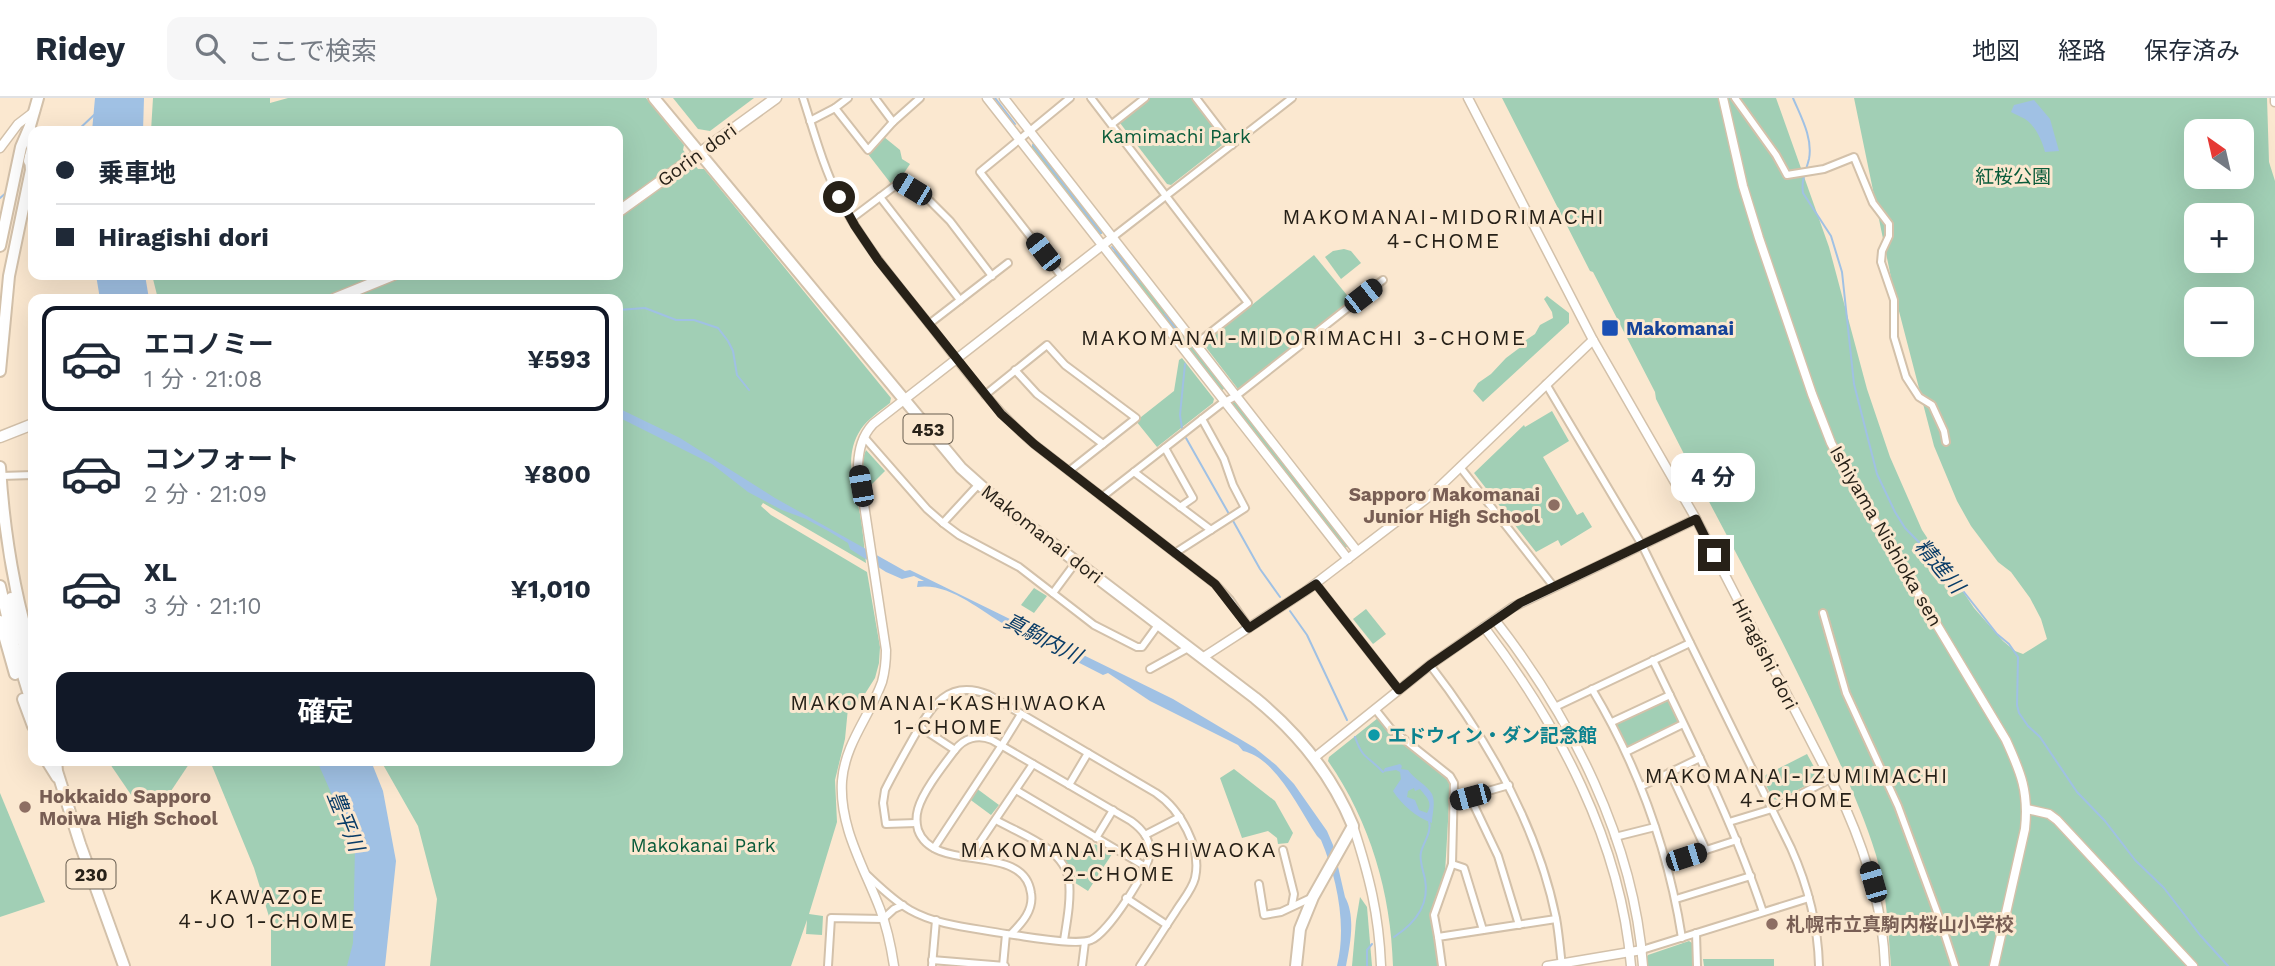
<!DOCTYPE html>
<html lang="ja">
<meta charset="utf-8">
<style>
:root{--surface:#fff;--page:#f6f6f7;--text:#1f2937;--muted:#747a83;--line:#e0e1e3;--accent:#111827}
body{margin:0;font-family:"Work Sans","Noto Sans JP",sans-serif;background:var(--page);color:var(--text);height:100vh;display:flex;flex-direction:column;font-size:26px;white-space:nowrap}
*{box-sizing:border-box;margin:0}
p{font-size:23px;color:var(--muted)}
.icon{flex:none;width:38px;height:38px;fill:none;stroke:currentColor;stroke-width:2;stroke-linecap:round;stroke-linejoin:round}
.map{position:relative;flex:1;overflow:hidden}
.panel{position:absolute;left:28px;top:196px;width:595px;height:472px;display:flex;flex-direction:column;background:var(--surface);border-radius:14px;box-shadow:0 7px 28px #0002}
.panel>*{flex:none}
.banner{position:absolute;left:28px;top:28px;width:595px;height:154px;border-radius:14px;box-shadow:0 7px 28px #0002;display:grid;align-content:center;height:154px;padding:0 28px;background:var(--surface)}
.needle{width:46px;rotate:326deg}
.controls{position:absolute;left:2184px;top:21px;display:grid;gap:14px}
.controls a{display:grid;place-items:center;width:70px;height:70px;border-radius:14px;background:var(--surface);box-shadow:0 7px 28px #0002;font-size:35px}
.end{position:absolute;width:32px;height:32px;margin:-16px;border:9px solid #272118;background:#fff;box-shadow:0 0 0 4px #fff}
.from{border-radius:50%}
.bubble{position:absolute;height:49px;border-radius:14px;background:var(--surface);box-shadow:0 7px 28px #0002;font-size:23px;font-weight:700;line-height:49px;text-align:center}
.car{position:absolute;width:21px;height:42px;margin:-21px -10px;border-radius:9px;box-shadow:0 0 5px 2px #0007;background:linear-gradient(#222 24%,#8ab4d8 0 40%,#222 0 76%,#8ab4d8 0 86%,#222 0)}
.banner b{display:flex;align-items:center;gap:24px;height:66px;font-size:26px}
.banner b+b{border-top:2px solid var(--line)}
.banner i{width:18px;height:18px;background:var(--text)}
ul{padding:12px 0 0;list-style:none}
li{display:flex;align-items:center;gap:21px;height:105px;margin:0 14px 10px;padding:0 14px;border:4px solid transparent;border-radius:14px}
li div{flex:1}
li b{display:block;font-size:26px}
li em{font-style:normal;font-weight:700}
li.active{border-color:var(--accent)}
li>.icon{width:63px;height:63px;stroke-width:1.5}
.primary-button{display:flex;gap:14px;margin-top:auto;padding:14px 28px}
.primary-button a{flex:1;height:80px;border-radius:14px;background:var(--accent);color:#fff;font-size:28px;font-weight:700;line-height:80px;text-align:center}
header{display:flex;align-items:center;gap:42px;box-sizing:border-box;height:98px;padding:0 35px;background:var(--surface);border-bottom:2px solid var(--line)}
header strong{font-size:33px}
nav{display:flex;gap:38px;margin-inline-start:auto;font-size:24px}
.search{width:490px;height:63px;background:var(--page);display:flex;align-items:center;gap:18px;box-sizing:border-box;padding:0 24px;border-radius:14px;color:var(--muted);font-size:26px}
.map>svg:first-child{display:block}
</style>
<header>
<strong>Ridey</strong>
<div class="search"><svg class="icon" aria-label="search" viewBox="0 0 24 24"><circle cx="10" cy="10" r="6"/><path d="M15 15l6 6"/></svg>ここで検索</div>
<nav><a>地図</a><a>経路</a><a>保存済み</a></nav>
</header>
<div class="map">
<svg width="2275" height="868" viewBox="0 0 2275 868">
<rect width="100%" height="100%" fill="#fbe8d0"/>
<g fill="#a1cfb5" fill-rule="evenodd">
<path d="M153,0H270V5L288,0H646L684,47L683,52L698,71H704L891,300L890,305C880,313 868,321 861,331C843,358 854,387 860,416C863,432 864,449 866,465L763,405L761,408L771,417L867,474L880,549L879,565L875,580L861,602L848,610L845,641L835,682L837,724L809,816L823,818L822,837L806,836L807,822L791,868H430L437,801L418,728L381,663H618V201H158L152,177H618V33H151Z"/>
<polygon points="673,0 754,0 710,33 698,31"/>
<polygon points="1149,0 1192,0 1226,44 1171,87 1167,86 1120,25 1121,22"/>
<path d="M1502,0H1776L1829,149L1867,291L1890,359L1922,432L1974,510L2003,543L2015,553L2023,556L2047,541L2041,521L2030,500L2011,474L1998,464L1971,428L1957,403L1934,348L1894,194L1854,0H2267L2269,64L2275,83V868H1891C1888,831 1887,793 1876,757C1862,711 1841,668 1821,624C1770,514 1710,409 1656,301L1655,294L1593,174L1590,173ZM2196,33H2242V79H2196ZM2196,117H2242V163H2196ZM2196,201H2242V247H2196Z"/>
<polygon points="884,39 900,52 902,61 910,66 900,81 892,87 868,56"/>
<polygon points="1033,45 1035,45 1104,134 1100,137 1094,132 1031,51"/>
<polygon points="1118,151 1226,289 1220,294 1112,155"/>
<polygon points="1344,151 1351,153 1361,165 1341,181 1325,159 1333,153"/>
<polygon points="1314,157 1351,202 1238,291 1205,248 1206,244"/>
<polygon points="1547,198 1569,215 1569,225 1483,304 1473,293 1478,285 1491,276 1506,260 1522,248 1526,242 1535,236 1540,227 1553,220 1552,214 1544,201"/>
<polygon points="1182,260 1214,301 1213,305 1157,349 1136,323 1174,293 1179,262"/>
<polygon points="1233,303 1236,303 1348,448 1344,451 1231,307"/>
<polygon points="1552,313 1569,343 1543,359 1577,417 1583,414 1592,429 1561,448 1558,442 1536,454 1474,375 1524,327 1525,329"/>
<path d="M866,352L885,373L866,392C863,379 860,365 866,352Z"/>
<polygon points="1034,490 1047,498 1034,515 1021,507"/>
<polygon points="1366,511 1386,536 1373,546 1353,521"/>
<polygon points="1666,601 1669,602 1679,622 1678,625 1628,649 1626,648 1616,627 1618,624"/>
<path d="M1378,620L1390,634L1448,682L1450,689L1445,775L1431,817L1438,868H1393C1391,795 1370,723 1328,663L1329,659Z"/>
<polygon points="1807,656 1819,678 1817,682 1778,702 1773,701 1762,679"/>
<polygon points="108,663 191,663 167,699 138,707"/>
<polygon points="210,663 339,663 365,797 351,868 271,868 271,825 254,770"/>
<polygon points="1234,671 1275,703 1293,735 1288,745 1278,746 1277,740 1268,733 1242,740 1220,680"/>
<polygon points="976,690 999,707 991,717 968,700"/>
<polygon points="0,695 45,804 0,819"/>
<polygon points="1095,746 1112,756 1088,793 1069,781 1062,766 1074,749 1087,757"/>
<polygon points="1360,799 1367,809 1372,868 1352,868 1356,823"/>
<polygon points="1689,843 1692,845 1694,868 1646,868 1645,862 1648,857"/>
<polygon points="1703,861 1774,861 1774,868 1704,868"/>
</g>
<g fill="#a0c1e4" fill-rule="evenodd">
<polygon points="95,0 144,0 143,33 92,33"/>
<path d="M2034,2L2050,21L2059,53L2045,54C2042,42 2034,24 2021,19C2018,17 2014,16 2011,14L2014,7Z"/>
<polygon points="96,177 145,177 149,201 100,201"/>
<path d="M618,310L680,340L775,400L905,473L910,472L1173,601L1255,650L1276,667L1294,686L1327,733L1333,747L1345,799C1356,819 1350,847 1346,868H1337C1347,827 1337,780 1321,742L1317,738C1299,711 1276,660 1243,653L1238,647L1150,603L1108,575L1103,577L1054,552L1050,548C1036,540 1020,534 1006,527C979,512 949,484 917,489L918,483H924L914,478L902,481L886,474L850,451L848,445L830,434L806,421L782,412L748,394L712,366L618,319Z"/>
<polygon points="317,663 371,663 383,693 396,763 385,868 347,868 353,845 355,749"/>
<path d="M1400,666L1402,668L1401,671L1408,672C1414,681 1427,687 1432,696C1436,705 1432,716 1432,725C1416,719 1402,707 1393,693L1401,681L1400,674L1396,672L1383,674L1385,670ZM1414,690L1415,693L1420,691C1425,698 1434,704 1427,715L1419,712L1415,702L1407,699L1408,693Z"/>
</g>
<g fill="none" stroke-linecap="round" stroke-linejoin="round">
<g stroke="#a0c1e4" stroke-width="2">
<polyline points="995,0 1015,26"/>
<path d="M1793,0C1801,19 1813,40 1809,61C1806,73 1801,82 1803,95L1831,138L1842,174L1854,286L1877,376L1895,414L1905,430L1949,475L1997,536L2009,546L2018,559L2017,607L2019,615L2028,628L2040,639L2077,694L2105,723L2135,762L2164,790L2200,837L2228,868"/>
<polyline points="77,33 94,17"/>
<polyline points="1033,47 1101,135"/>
<polyline points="0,100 7,94"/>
<polyline points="1112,149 1140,184"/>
<polyline points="618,212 645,210 676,222 694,222 718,230 728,243 733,253 737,277 749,292"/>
<polyline points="1165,216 1186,245"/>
<polyline points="1182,330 1180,317 1185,266"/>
<polyline points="1186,340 1229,416"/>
<polyline points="1232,421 1260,471 1280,499"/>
<polyline points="1290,513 1307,537 1347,622"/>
<path d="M1355,639C1363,662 1367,657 1383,674"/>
<path d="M1394,839C1414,826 1430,807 1425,781C1423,772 1419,762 1421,754C1424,743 1432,734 1429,723"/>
<polyline points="1367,868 1367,852 1372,846"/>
</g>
<defs>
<g id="minor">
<path d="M803,0C814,34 823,68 839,100C863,146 897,186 929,226C962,268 993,311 1034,346L1215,486L1230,502L1249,530"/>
<polyline points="875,0 893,24"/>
<polyline points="1091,0 1248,205 1196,246"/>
<polyline points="1196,0 1232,47"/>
<polyline points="1735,0 1776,57 1787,77 1824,71 1854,59 1873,105 1889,126 1889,138 1882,153 1881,164 1894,202 1894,239 1906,279 1919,299 1932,307 1944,333 1946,344"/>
<polyline points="835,10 848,0"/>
<polyline points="810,23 835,10 868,52 893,24 920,0"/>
<polyline points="1112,26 1145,0"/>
<polyline points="880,99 960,202"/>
<polyline points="851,121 900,84 930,103 950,123 992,178"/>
<polyline points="1113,139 1292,0"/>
<polyline points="1062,179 980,74 1070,0"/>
<polyline points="929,226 1008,165"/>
<polyline points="1015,272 1037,296 1103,346"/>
<path d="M1546,286L1642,447L1791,750C1808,788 1818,827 1819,868"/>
<polyline points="985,297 1047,247 1065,267 1136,320 1069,373"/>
<polyline points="864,339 927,411 943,425 959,437 1019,469 1094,527 1137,549 1142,549 1158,527"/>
<polyline points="1165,350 1193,400 1180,409"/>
<polyline points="1460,369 1554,489"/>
<polyline points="1134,374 1211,432"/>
<polyline points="1,378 33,377"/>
<polyline points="1102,399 1221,306 1236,298 1383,182"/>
<polyline points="943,425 978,387"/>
<polyline points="1175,455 1245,410 1233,387 1224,361 1202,321"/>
<polyline points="1316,486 1399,592"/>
<polyline points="1053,495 1076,464"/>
<polyline points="1823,515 1846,595 1898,708 1940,822 1955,868"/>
<path d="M1653,562C1693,645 1734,727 1763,814"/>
<path d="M1430,567C1488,642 1537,726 1556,820C1559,836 1560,852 1562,868"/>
<polyline points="1150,571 1188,550"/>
<path d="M1592,591C1638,668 1668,751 1682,840"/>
<polyline points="1555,609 1690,545"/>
<polyline points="1375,611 1391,631 1450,678 1454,685 1452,766 1434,817 1438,839"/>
<polyline points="1612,624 1670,597"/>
<polyline points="920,629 955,652"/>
<polyline points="1626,654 1683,626"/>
<polyline points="1670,674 1706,752"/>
<polyline points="1069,687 1088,655"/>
<polyline points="1642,688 1700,660"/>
<polyline points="1016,692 1146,769"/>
<polyline points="1470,699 1498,758 1519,827"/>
<polyline points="1453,703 1509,687"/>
<path d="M996,722C1020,736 1065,750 1069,783C1071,802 1067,823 1064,842"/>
<polyline points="1729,724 1772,711 1830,681"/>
<path d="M916,725L886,726L883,705L885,692C893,676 902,660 911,644C929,613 945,579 989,597L1156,695C1180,711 1202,750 1195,780C1192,792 1182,803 1176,813C1164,831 1152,850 1140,868"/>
<polyline points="1145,737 1180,719"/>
<polyline points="1615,739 1655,729"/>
<polyline points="1096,740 1113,712"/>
<polyline points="934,750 1002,647 1021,616"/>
<polyline points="1283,752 1294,796 1292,807"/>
<polyline points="970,759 1033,666"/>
<polyline points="1666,765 1737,742"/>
<polyline points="1452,766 1464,770 1483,832"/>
<path d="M867,777C880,789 894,803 910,812C938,828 975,830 1006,836C1025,838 1075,848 1091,842C1108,835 1149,772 1150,754C1150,740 1142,731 1131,723L992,642C978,636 964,640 955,652C943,668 923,693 918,711C916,718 916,725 918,732C934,777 1024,743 1031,795C1034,812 1022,825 1011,836"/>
<polyline points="1259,786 1264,817 1281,814 1311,800"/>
<polyline points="1126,800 1167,827"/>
<polyline points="1676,801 1751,778"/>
<polyline points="1696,835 1697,868"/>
<polyline points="1642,852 1809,800"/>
<polyline points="932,862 1005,868"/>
<polyline points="828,868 831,820 883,821 894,811 903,807"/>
<polyline points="932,868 936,822"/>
<polyline points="1003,868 1006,836"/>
<polyline points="1082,868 1085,844"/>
<polyline points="1442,868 1438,839 1556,821"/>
</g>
<g id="tertiary">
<polyline points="987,0 1348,461"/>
<polyline points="1004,0 1357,453"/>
<path d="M1468,0L1593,242L1696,421L1846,711C1868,761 1883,813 1885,868"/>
<path d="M1723,0L1743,88L1759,140L1812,296L1831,345L1853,387L2006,642C2021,675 2029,694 2025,731L1994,868"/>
<polyline points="2275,0 2275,4"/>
<polyline points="0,50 18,26 35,13"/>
<path d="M1495,522C1571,619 1634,743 1643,868"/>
<path d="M1484,529C1558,626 1621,744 1631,868"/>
<polyline points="1202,560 1307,492 1430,398 1593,242"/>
<polyline points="1314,660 1430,567 1513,509 1696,421"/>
<polyline points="2027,711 2049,716 2057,722 2193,868"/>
<path d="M1353,728C1369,777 1379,816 1381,868"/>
<path d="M894,868C891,848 887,829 880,811C864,769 839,729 842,683C845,645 870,618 882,584C885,573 886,563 886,552L858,367C859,351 862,338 873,326L1113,139"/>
<polyline points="1547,868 1642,852"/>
</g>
<g id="primary">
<polyline points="618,114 776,0"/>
<polyline points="334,201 393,177"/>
<polyline points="0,339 33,326"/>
</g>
<g id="trunk">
<path d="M654,0L961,370L1007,411L1255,600C1298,635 1332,677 1353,728L1313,799L1300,831L1296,868"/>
<polyline points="29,63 32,51 30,28"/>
<polyline points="0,148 21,49 30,28 38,0"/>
<polyline points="0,273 9,178 31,72 30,59"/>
<path d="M0,369C4,433 14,496 33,557"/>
<polyline points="0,488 14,548 33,610"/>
<polyline points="11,500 33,582"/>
<polyline points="0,523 15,576"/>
<polyline points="23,601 33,628"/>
<polyline points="47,663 57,679"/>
<polyline points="56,663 57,673 80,746 124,868"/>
</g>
</defs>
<use href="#minor" stroke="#d3c1aa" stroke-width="10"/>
<use href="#tertiary" stroke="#d3c1aa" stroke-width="11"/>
<use href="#primary" stroke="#d3c1aa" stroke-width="13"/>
<use href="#trunk" stroke="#d3c1aa" stroke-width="14"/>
<use href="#minor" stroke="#fff" stroke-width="6"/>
<use href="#tertiary" stroke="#fff" stroke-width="8"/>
<use href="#primary" stroke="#fff" stroke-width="10"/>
<use href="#trunk" stroke="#fff" stroke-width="10"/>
</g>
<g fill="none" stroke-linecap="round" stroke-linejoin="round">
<polyline stroke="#272118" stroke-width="9" points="839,99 855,128 878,162 1001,316 1034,346 1215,486 1249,530 1316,486 1399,592 1430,567 1520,505 1696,421 1714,457"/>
</g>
<rect fill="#1a4fb4" stroke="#fbe8d0" stroke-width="2.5" x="1601" y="221" width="18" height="18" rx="3.5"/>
<g fill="#8d6e63" stroke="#fbe8d0" stroke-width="2.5">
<circle cx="1554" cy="407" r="7"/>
<circle cx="25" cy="709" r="7"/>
<circle cx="1772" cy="826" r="7"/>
</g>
<circle fill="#0f9aa8" stroke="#fbe8d0" stroke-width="2.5" cx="1374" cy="637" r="7"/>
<g text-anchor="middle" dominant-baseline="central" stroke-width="6" stroke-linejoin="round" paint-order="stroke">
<g fill="#fbe8d0" stroke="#675d4f" stroke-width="2">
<rect x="903.5" y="316.5" width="49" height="29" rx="5"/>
<rect x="66.5" y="761.5" width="49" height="29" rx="5"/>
</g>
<g font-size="18" font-weight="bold" fill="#272118">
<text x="928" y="331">453</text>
<text x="91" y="776">230</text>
</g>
<g font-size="19" fill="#0a5b3a" stroke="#fbe8d0">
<text x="1176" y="38">Kamimachi Park</text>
<text x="2013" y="78">紅桜公園</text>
<text x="703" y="747">Makokanai Park</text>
</g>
<g font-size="19" fill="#272118" stroke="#fbe8d0">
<text transform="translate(697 57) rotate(-36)">Gorin dori</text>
<text transform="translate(1042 436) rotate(38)">Makomanai dori</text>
<text transform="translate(1886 438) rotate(60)">Ishiyama Nishioka sen</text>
<text transform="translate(1765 556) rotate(63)">Hiragishi dori</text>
</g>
<g font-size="19" font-weight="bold" fill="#164399" stroke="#fbe8d0" text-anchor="start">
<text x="1626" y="230">Makomanai</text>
</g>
<g font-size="19" font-weight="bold" fill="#785e54" stroke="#fbe8d0" text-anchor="start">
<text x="1540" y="396" text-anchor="end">Sapporo Makomanai<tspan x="1540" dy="22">Junior High School</tspan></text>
<text x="39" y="698">Hokkaido Sapporo<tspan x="39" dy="22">Moiwa High School</tspan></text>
<text x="1786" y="826">札幌市立真駒内桜山小学校</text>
</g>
<g font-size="19" font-weight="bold" fill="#0d838f" stroke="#fbe8d0" text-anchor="start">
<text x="1388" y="637">エドウィン・ダン記念館</text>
</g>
<g font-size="21" letter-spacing="2" fill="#272118" stroke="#fbe8d0">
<text x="1444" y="118">MAKOMANAI-MIDORIMACHI<tspan x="1444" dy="24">4-CHOME</tspan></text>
<text x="1304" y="239">MAKOMANAI-MIDORIMACHI 3-CHOME</text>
<text x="949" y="604">MAKOMANAI-KASHIWAOKA<tspan x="949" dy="24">1-CHOME</tspan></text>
<text x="1797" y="677">MAKOMANAI-IZUMIMACHI<tspan x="1797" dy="24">4-CHOME</tspan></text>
<text x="1119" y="751">MAKOMANAI-KASHIWAOKA<tspan x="1119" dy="24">2-CHOME</tspan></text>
<text x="267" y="798">KAWAZOE<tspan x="267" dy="24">4-JO 1-CHOME</tspan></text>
</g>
<g font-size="21" font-style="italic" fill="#093c67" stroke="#fbe8d0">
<text transform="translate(1940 468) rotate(50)">精進川</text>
<text transform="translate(1043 540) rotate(27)">真駒内川</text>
<text transform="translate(346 723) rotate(68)">豊平川</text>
</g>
</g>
</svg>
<div class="controls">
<a><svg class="needle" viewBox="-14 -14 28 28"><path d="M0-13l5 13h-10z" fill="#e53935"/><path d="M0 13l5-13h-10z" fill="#747a83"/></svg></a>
<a>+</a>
<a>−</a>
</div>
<i class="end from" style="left:839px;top:99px"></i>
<i class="end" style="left:1714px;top:457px"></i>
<div class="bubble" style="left:1671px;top:355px;width:84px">4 分</div>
<i class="car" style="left:912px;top:91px;rotate:301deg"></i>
<i class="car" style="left:1043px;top:154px;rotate:322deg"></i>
<i class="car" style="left:1363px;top:198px;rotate:52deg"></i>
<i class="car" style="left:861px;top:388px;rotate:350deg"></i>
<i class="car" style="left:1470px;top:699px;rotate:255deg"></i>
<i class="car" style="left:1686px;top:759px;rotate:72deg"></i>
<i class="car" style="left:1873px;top:784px;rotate:344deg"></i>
<div class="banner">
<b><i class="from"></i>乗車地</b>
<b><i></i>Hiragishi dori</b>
</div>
<section class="panel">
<ul>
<li class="active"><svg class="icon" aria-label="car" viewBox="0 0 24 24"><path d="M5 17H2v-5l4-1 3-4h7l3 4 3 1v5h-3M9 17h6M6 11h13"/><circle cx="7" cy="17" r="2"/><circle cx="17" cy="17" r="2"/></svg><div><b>エコノミー</b><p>1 分 · 21:08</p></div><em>¥593</em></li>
<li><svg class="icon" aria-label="car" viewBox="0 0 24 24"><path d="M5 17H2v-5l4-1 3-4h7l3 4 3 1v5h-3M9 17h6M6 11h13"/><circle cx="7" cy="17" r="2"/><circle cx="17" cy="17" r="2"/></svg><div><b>コンフォート</b><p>2 分 · 21:09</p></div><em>¥800</em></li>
<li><svg class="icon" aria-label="car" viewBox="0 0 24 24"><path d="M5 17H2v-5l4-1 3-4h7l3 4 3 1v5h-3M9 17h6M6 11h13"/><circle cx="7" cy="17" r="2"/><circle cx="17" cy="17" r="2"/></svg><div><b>XL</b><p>3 分 · 21:10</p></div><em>¥1,010</em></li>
</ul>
<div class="primary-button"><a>確定</a></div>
</section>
</div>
